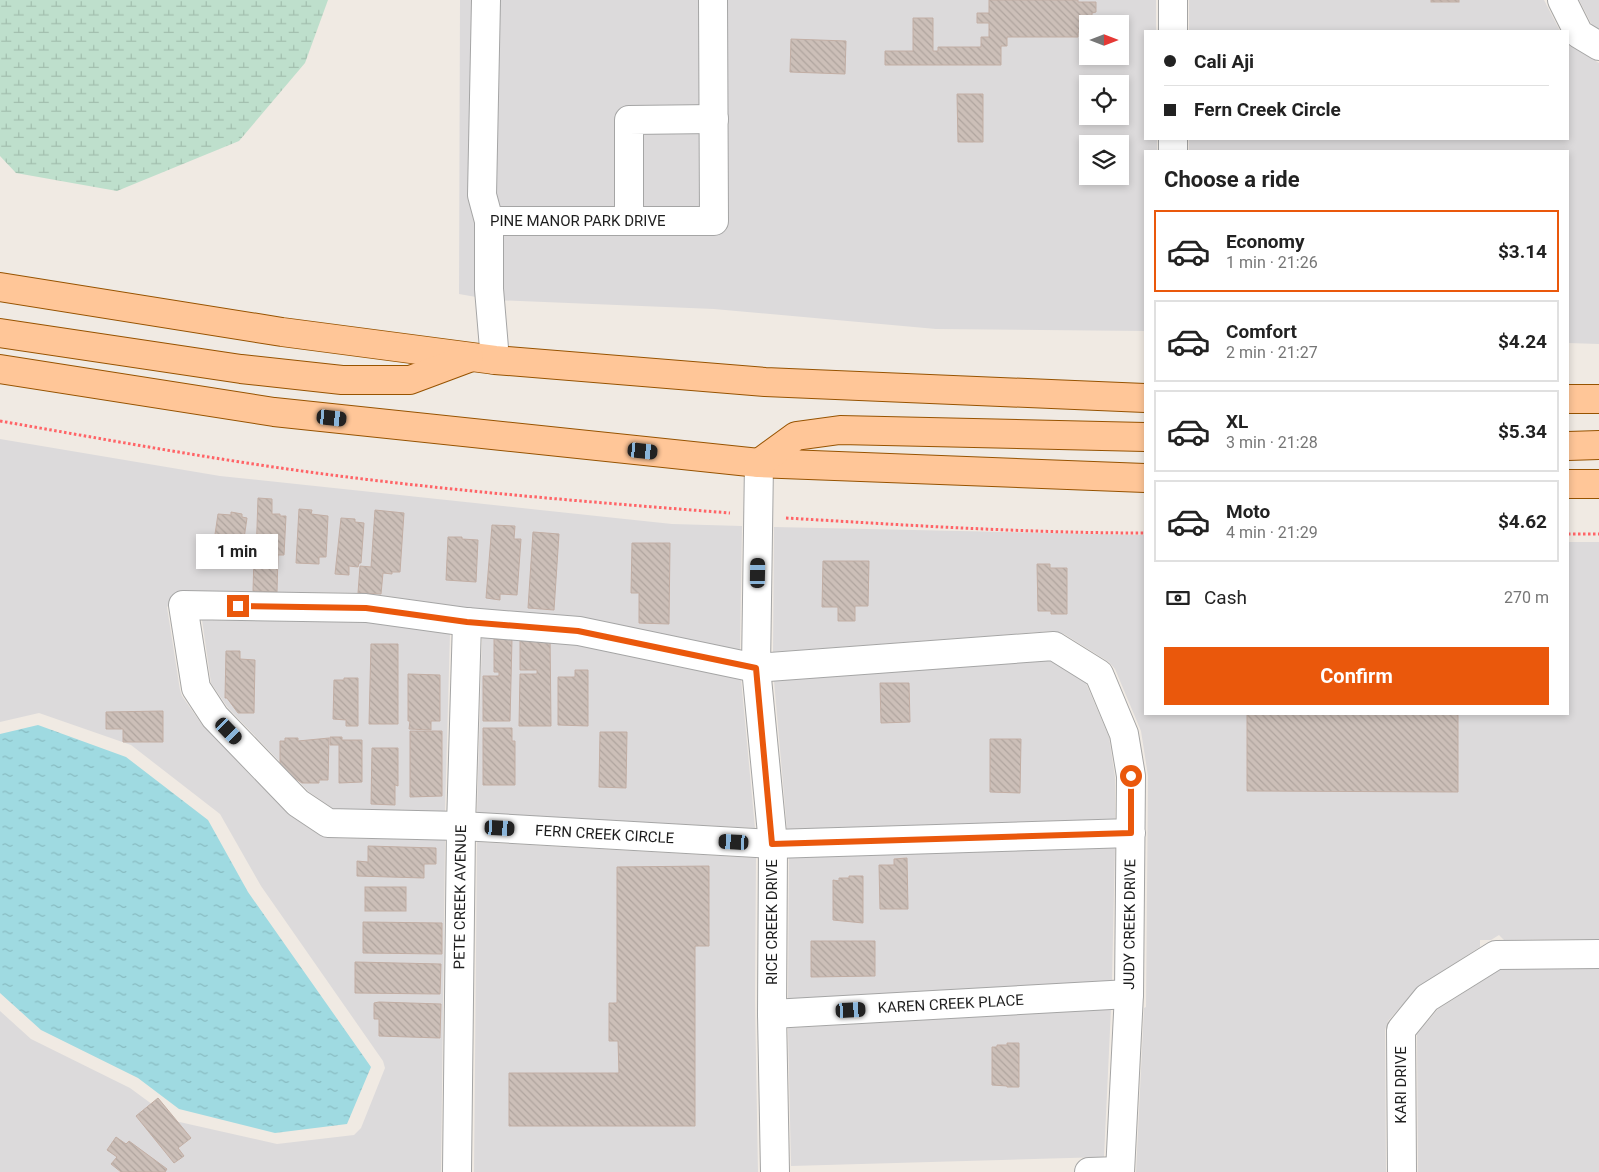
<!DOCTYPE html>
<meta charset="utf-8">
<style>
:root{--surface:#fff;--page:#f6f6f6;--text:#222;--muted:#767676;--line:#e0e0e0;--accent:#ea580c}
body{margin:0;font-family:Roboto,sans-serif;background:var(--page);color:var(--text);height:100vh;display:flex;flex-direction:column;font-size:19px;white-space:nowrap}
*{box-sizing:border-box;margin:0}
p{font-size:16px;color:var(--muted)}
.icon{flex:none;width:28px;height:28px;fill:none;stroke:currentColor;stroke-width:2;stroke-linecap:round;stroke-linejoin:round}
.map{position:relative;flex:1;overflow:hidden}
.side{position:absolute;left:1144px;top:150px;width:425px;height:565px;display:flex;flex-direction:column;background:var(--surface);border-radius:0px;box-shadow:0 2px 8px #0003}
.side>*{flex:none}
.guide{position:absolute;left:1144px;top:30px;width:425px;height:110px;border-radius:0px;box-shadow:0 2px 8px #0003;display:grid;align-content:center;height:110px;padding:0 20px;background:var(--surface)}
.needle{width:32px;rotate:90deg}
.fabs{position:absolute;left:1079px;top:15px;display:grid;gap:10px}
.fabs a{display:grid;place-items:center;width:50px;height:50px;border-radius:0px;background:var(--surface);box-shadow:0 2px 8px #0003;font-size:25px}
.end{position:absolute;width:22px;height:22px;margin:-11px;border:6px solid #ea580c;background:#fff;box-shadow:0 0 0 2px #fff}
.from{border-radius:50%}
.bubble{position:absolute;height:35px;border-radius:0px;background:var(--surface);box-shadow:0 2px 8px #0003;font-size:16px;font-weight:700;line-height:35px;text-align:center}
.car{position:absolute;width:15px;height:30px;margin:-15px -8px;border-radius:6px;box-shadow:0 0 4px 1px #0007;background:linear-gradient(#222 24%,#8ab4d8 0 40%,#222 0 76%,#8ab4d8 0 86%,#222 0)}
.guide b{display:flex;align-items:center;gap:18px;height:48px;font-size:19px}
.guide b+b{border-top:1px solid var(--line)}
.guide i{width:12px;height:12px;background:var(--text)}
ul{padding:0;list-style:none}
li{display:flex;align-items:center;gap:15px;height:82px;margin:0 10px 8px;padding:0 10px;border:2px solid var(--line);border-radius:0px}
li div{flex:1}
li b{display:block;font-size:19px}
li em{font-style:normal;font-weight:700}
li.on{border-color:var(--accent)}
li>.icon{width:45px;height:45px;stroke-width:1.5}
h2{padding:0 20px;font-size:22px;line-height:60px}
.pay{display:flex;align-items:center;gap:12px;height:55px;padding:0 20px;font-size:19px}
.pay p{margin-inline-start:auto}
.button{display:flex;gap:10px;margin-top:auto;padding:10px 20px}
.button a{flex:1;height:58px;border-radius:0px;background:var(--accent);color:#fff;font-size:20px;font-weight:700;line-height:58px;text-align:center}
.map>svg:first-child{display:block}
</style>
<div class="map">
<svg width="1599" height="1172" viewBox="0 0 1599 1172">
<defs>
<pattern id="wetland-marsh" width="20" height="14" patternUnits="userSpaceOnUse" patternTransform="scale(1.25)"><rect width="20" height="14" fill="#bedfcc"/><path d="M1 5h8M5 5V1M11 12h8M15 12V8" fill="none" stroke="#a3bfaf"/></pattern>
<pattern id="water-ripples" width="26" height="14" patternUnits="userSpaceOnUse" patternTransform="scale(1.25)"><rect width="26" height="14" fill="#9fdae1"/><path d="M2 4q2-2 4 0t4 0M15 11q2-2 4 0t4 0" fill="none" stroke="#88bbc1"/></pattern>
<pattern id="building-back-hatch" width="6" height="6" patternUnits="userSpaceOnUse" patternTransform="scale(1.25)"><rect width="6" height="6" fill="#ccbfb8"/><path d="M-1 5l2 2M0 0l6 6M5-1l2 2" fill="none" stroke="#afa49e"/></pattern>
</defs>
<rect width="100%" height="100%" fill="#f0eae3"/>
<g fill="#dcdadb" fill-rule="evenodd">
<path d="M460,0H1156V31H1145V139H1157V151H1145V331L936,329L714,309L493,300L459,294ZM1088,24H1120V56H1088ZM1088,84H1120V116H1088ZM1088,144H1120V176H1088Z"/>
<polygon points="1189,0 1544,0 1560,31 1189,31"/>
<polygon points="1579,0 1599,0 1599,29 1592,25"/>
<polygon points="1568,44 1599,63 1599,344 1568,343 1568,151 1189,151 1189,139 1568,139"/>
<polygon points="0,439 220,476 672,524 742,526 740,650 582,617 468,608 366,593 183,591 167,607 180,690 182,696 203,726 288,814 319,835 328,838 445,840 441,1172 0,1172 0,1011 31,1039 130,1088 175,1121 277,1144 354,1135 361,1128 385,1068 383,1061 261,886 220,814 131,745 39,713 0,722"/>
<polygon points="774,527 1145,535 1145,714 1568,714 1568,542 1599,542 1599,939 1504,940 1499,935 1491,940 1480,940 1480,947 1418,987 1388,1021 1385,1030 1386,1172 1136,1172 1144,1008 1146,1007 1148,776 1141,731 1115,669 1109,662 1064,634 1053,631 773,652"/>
<polygon points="202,620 365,622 450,634 445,812 334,809 309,792 228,708 211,683"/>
<polygon points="482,637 576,645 741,679 755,828 477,813"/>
<polygon points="1050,660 1086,683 1109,737 1115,777 1115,819 787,829 774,681"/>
<polygon points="477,842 756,858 755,1001 758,1172 474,1172"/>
<polygon points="1115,848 1112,981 788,999 789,858"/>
<polygon points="1599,968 1599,1172 1418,1172 1417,1034 1438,1009 1501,969"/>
<polygon points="1111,1009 1104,1157 791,1166 788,1028"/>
</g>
<polygon fill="url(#wetland-marsh)" points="0,0 328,0 305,63 239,141 117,191 16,173 0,156"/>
<polygon fill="url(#water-ripples)" points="38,725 126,757 208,820 248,892 371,1067 347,1124 275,1133 179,1109 138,1078 41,1030 0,993 0,734"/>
<g fill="url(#building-back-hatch)" stroke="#c2aea4">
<polygon points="989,0 1078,0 1078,2 1096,2 1096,12 1092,13 1092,21 1096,22 1096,24 1088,24 1088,32 1078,32 1078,37 1007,37 1007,46 1001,46 1001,65 885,65 885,51 913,51 913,18 933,18 933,51 938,51 938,47 981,47 981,37 989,37 989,23 977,23 977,13 989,13"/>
<rect x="1431" y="0" width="28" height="2"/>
<polygon points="791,39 846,41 845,74 790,72"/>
<polygon points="957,94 983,94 983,142 958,142"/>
<polygon points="258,498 272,499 272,514 280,514 280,516 286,516 284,555 278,555 277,592 253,591 254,556 256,556"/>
<polygon points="299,509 312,510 311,514 328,516 326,557 319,557 319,564 296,563"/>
<polygon points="375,510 404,513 400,572 392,572 392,574 383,573 381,594 358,593 360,566 371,567"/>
<polygon points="231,512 242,514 242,517 247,518 241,559 212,555 218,514 231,515"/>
<polygon points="341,518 355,519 355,522 364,523 361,563 359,563 358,567 349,566 349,575 335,574"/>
<polygon points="492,525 515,526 514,539 521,539 517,595 500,594 500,600 486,598"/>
<polygon points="533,532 559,534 554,610 528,608"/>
<polygon points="448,537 462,537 462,539 478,540 476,582 446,580"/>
<polygon points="632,543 670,543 669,624 639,623 639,593 631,593"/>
<polygon points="823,561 869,561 868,606 855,606 855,621 838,621 838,607 822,607"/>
<polygon points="1037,564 1050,564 1050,568 1067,568 1067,614 1051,614 1051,611 1038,611"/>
<polygon points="520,634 550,634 551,726 519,726 520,674 537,674 537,670 520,670"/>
<polygon points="494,639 512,639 510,721 483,721 483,676 499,676 499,672 494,672"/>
<polygon points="371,644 398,644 398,724 369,724"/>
<polygon points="226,651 240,651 240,659 255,660 254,713 238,713 227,698 225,698"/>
<polygon points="575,670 588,670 588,726 558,725 558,677 575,677"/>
<polygon points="408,674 440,675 440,721 431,721 431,730 409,729 410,721 408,721"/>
<polygon points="344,678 358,678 358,726 346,726 346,720 333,719 334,680 344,680"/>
<polygon points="880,683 909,683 910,722 881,723"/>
<polygon points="163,711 163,742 123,742 123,729 106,729 106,712"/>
<polygon points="1247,714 1458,714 1458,792 1247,791"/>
<polygon points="483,728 512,728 512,741 515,741 515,785 483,785"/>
<polygon points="410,731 442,731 442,796 410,797"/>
<polygon points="600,732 627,732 626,788 599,787"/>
<polygon points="330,737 342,737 342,740 362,740 362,782 339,783 339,745 330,745"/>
<polygon points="285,738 298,738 298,741 329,738 328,780 319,780 319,783 302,783 280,768 280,741 285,741"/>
<polygon points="990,739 1021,739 1020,793 990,792"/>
<polygon points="372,748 398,748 398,786 395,785 395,805 371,804"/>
<polygon points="368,846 436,848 436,864 424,864 424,878 357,876 357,861 368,862"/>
<polygon points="907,858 908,909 880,909 879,865 894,865 894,859"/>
<polygon points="709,866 709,946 695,946 695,1126 509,1126 509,1073 619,1073 618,1041 609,1041 609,1003 617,1003 617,867"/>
<polygon points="849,876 863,876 863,923 833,920 833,880 839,881 839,878 849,878"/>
<rect x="365" y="887" width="41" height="24"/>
<polygon points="363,922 442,923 442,954 363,953"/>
<polygon points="811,941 875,941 875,976 811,977"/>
<polygon points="355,962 441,964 440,994 355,993"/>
<polygon points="379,1002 441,1004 440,1038 379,1036 379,1019 374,1019 374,1003"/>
<polygon points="1007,1043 1019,1043 1019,1087 1007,1087 1007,1086 992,1085 992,1047 997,1047 997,1045 1007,1045"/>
<polygon points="158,1098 191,1138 178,1148 184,1156 174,1163 136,1116"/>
<polygon points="116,1137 126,1144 129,1141 167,1169 165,1172 121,1172 111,1164 117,1157 107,1150"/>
</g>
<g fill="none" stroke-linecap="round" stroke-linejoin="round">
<defs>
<g id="minor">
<polyline points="486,0 482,195 489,221"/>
<polyline points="1173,0 1173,31"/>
<polyline points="1562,0 1579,34 1599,46"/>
<polyline points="1173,139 1173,151"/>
<polyline points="629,221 629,120 714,119"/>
<path id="s1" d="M495,360L489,289V221H714L713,0"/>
<polyline points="759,463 756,668 773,844 772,1014 775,1172"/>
<path id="s2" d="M772,1014L1129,994"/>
<path id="s3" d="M457,1172L461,826L467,622"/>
<polyline points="1089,1172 1120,1171"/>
<path id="s4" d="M1120,1172L1129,994L1131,776L1124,734L1099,674L1054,646L756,668L579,631L467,622L366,608L183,605L196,688L215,717L298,803L328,823L461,826L773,844L1131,833"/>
<polyline points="1402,1172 1401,1030 1427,998 1496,955 1599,954"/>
</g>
<g id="major">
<polyline points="0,287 282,332 495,360 765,382 1145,398"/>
<polyline points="0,333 241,369 342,380 410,380 469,358"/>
<polyline points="0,369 274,412 759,463 1145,478"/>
<polyline points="1568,399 1599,399"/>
<polyline points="1568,446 1599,445"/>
<polyline points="759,463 796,436 840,430 1145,437"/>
<polyline points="1568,484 1599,484"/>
</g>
</defs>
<use href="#minor" stroke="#a5a5a5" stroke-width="30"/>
<use href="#major" stroke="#975300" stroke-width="30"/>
<g stroke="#ff6467" stroke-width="3" stroke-dasharray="2.5 2.5" stroke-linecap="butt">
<path d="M0,421C103,439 206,458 309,472C449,491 590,502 730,513"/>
<path d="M786,518C905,525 1025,533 1145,533"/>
<polyline points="1568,534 1599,534"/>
</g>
<use href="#minor" stroke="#fff" stroke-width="28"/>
<use href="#major" stroke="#ffc698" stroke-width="28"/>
</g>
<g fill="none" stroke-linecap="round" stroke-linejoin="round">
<polyline stroke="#ea580c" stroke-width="6" points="238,606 366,608 467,622 578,631 756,668 772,844 1131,833 1131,776"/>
</g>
<g text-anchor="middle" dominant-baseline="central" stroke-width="4.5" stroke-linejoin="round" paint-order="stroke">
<g font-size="15" fill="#1e1e1e" stroke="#fff">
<text stroke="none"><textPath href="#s1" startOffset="228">PINE MANOR PARK DRIVE</textPath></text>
<text stroke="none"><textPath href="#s4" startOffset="1985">FERN CREEK CIRCLE</textPath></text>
<text stroke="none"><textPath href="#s3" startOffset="275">PETE CREEK AVENUE</textPath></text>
<text transform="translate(772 922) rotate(-90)">RICE CREEK DRIVE</text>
<text stroke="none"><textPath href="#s4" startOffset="248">JUDY CREEK DRIVE</textPath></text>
<text stroke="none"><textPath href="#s2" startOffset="179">KAREN CREEK PLACE</textPath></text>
<text transform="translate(1401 1085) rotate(-90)">KARI DRIVE</text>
</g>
</g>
</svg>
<div class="fabs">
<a><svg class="needle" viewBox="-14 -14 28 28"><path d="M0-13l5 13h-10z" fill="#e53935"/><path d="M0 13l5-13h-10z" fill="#767676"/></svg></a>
<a><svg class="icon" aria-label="locate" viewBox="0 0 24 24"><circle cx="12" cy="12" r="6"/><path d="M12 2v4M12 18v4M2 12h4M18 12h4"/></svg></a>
<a><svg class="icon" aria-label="layers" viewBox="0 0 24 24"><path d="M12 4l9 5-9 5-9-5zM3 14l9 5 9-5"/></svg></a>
</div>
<i class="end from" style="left:1131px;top:776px"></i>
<i class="end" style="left:238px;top:606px"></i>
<div class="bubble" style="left:196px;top:534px;width:82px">1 min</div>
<i class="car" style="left:332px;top:418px;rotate:96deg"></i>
<i class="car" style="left:643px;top:451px;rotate:96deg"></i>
<i class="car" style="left:758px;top:573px;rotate:1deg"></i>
<i class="car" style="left:229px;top:731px;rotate:136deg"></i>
<i class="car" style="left:500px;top:828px;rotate:93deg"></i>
<i class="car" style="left:734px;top:842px;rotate:273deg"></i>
<i class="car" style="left:851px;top:1010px;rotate:87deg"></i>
<div class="guide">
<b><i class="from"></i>Cali Aji</b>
<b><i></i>Fern Creek Circle</b>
</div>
<section class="side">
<h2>Choose a ride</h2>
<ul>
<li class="on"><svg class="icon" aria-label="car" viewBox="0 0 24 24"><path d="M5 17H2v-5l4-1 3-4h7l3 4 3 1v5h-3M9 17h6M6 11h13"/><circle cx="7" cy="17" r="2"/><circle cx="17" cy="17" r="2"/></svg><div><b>Economy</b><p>1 min · 21:26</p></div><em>$3.14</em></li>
<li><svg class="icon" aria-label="car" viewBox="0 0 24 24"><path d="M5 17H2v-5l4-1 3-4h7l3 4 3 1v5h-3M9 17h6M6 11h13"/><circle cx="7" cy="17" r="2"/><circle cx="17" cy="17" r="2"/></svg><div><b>Comfort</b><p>2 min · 21:27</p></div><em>$4.24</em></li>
<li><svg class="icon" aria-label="car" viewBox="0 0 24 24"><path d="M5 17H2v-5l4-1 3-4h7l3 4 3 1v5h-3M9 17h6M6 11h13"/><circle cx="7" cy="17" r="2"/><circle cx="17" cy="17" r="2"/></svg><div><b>XL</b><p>3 min · 21:28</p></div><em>$5.34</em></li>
<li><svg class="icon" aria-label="car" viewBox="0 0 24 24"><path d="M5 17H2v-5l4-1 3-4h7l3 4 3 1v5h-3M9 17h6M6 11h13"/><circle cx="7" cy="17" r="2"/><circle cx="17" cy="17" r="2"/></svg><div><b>Moto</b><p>4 min · 21:29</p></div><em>$4.62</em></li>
</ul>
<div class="pay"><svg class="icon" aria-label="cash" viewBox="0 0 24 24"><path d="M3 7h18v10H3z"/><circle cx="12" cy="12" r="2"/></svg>Cash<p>270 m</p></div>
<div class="button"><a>Confirm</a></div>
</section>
</div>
